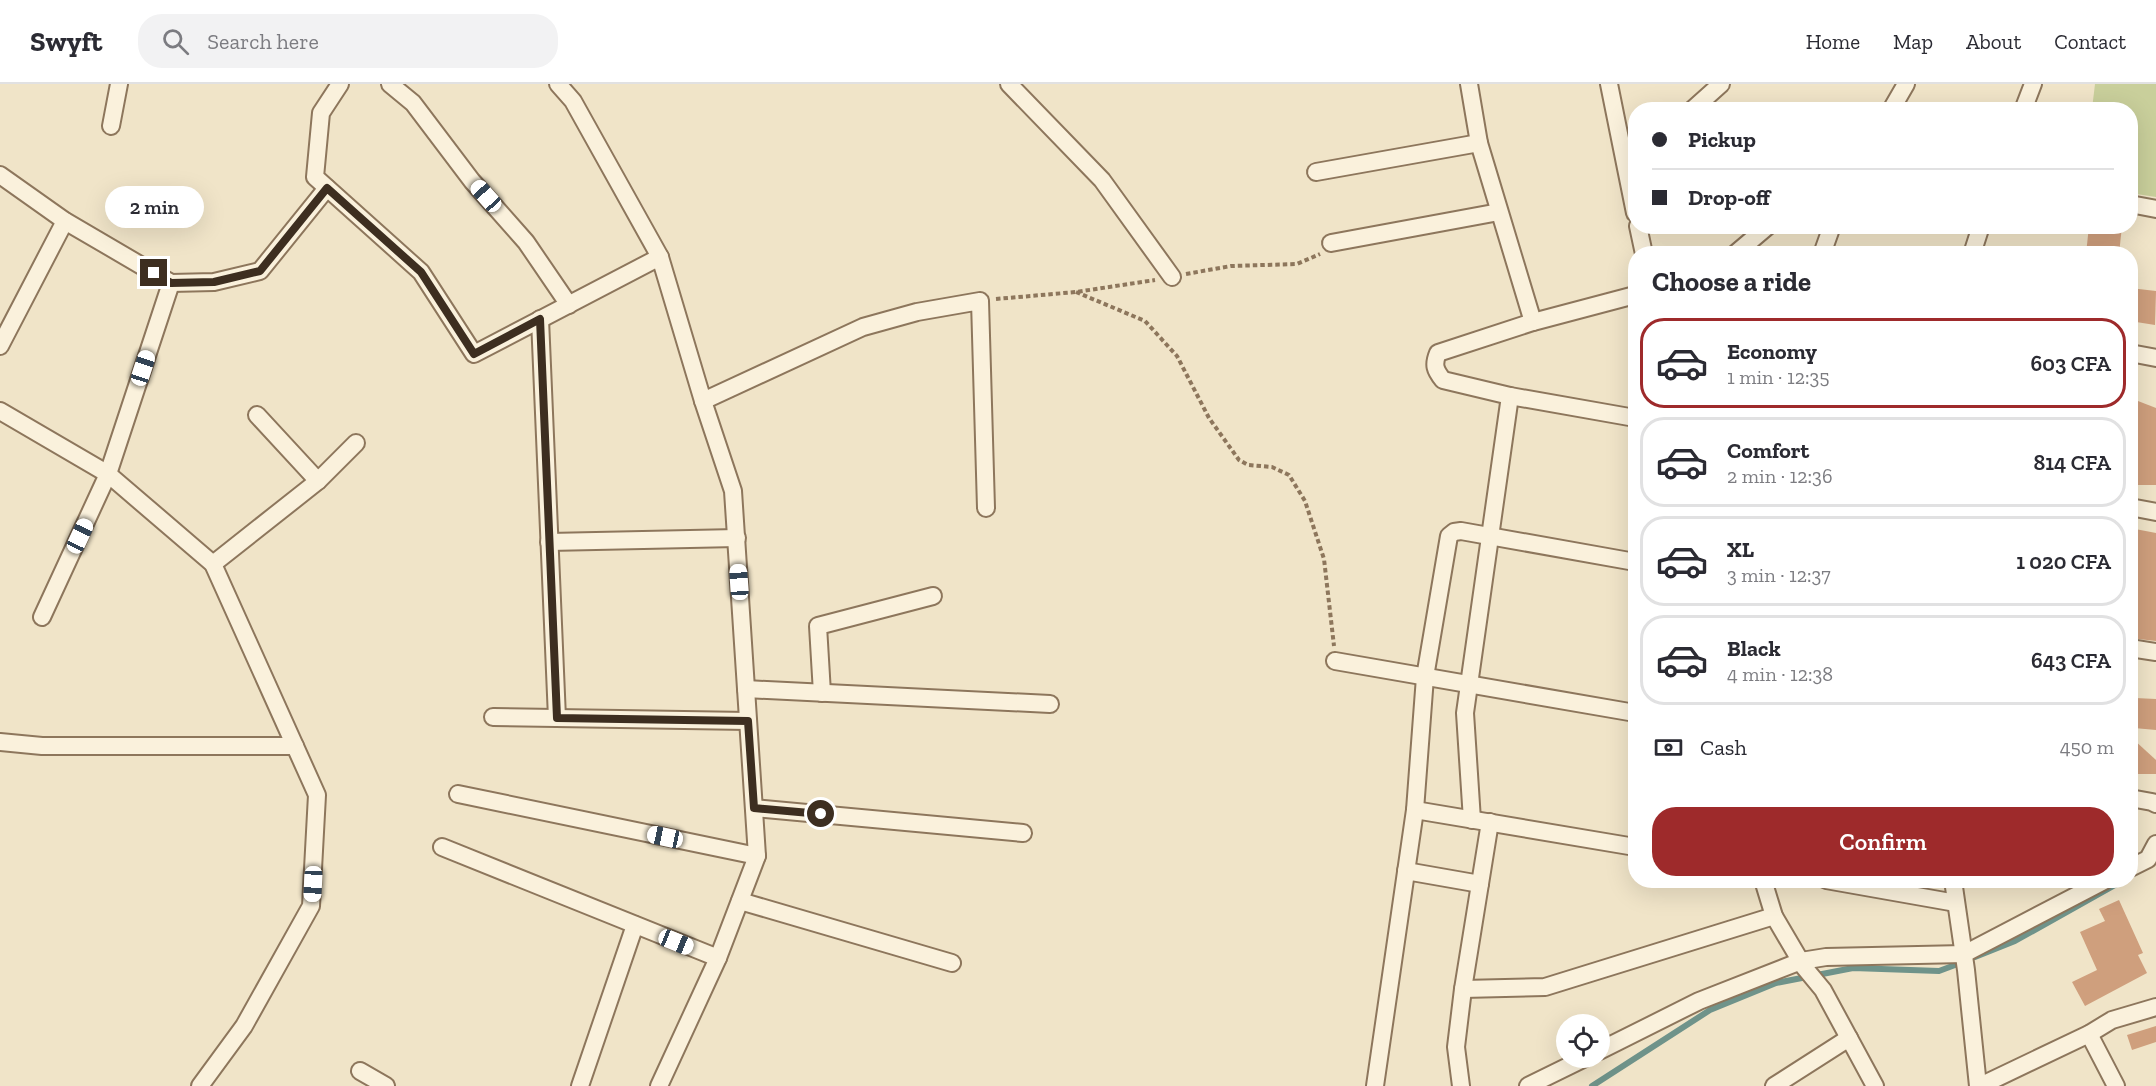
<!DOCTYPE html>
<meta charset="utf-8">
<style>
:root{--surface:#fff;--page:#f2f2f3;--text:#2b2b33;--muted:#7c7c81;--line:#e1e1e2;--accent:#9e2a2b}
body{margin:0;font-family:"Zilla Slab",serif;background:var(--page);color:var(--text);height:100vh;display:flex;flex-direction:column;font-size:22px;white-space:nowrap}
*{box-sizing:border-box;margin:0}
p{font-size:20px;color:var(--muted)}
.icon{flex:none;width:33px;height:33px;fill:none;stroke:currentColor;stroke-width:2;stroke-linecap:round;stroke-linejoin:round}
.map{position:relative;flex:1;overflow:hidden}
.panel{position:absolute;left:1628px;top:162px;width:510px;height:642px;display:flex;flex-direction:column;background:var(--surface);border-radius:24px;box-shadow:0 6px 24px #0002}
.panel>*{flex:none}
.hud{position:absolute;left:1628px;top:18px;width:510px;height:132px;border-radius:24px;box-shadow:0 6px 24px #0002;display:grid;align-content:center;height:132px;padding:0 24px;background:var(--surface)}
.buttons{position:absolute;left:1556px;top:930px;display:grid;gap:12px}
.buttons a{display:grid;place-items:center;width:54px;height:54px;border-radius:50%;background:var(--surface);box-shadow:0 6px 24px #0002;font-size:30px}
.end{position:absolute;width:27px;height:27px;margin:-14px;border:8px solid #3d2e20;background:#fff;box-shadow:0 0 0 3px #fff}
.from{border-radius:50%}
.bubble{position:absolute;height:42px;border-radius:21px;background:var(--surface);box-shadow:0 6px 24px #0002;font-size:20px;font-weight:600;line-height:42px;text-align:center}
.car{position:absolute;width:18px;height:36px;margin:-18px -9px;border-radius:8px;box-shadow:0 0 4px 2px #0007;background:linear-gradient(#fff 24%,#345 0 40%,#fff 0 76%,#345 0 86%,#fff 0)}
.hud b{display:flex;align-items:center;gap:21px;height:57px;font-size:22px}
.hud b+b{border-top:2px solid var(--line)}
.hud i{width:15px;height:15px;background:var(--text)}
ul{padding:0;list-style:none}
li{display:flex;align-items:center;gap:18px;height:90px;margin:0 12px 9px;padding:0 12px;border:3px solid var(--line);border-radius:24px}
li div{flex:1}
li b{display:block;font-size:22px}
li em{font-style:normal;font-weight:600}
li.active{border-color:var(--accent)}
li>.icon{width:54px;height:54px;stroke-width:1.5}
h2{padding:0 24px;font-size:27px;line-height:72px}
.pay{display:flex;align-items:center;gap:15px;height:66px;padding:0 24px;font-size:22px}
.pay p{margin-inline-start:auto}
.action{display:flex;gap:12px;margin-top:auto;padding:12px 24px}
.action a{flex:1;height:69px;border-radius:24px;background:var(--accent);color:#fff;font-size:24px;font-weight:600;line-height:69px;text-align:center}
header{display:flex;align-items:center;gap:36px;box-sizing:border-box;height:84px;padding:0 30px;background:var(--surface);border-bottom:2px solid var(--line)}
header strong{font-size:28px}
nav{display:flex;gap:33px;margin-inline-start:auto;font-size:21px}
.search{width:420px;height:54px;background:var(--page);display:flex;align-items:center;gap:15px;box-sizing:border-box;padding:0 21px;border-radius:24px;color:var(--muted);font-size:22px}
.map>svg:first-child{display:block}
</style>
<header>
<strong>Swyft</strong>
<div class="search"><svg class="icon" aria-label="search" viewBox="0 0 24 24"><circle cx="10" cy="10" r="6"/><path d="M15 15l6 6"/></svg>Search here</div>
<nav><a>Home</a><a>Map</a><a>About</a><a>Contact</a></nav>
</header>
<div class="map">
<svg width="2156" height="1002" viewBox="0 0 2156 1002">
<rect width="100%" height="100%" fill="#f0e4c8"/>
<polygon fill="#c9cf9b" points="2095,0 2156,0 2156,113 2130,109 2130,26 2092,25"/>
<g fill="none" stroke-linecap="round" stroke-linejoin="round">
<g stroke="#6f938a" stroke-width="6">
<polyline points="1975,873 2015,857 2124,796"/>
<polyline points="1592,1002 1710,926 1776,899 1853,884 1939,887 1963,878"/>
</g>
</g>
<g fill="#cf9f7d">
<polygon points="2089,142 2122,142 2119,170 2086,170"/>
<polygon points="2130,204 2156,207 2155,241 2130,237"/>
<polygon points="2138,317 2156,324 2156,401 2130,401 2130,339"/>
<polygon points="2130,444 2156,449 2156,557 2130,554"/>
<polygon points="2135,614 2156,615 2156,646 2134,644"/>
<polygon points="2133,655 2156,676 2156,690 2131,690"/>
<polygon points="2119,816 2143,869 2138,871 2147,889 2085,922 2072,898 2097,886 2080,848 2105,837 2099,825"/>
<polygon points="2156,942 2156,958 2132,966 2127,951"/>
</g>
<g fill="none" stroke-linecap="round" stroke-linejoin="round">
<defs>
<g id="street">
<polyline points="340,0 321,29 315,93 421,188 474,270 660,173"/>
<polyline points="390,0 413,19 472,97 526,158 569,221"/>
<polyline points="558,0 573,17 660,173 703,317 733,407 757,772 718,874 659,1002"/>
<polyline points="1009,0 1102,96 1172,193"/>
<polyline points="1469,0 1479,59 1533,238"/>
<polyline points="1609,0 1635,129"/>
<polyline points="1692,26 1721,0"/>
<polyline points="1891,26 1906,0"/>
<polyline points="2023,26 2033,0"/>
<polyline points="111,42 119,0"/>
<polyline points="1316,88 1479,59"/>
<polyline points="0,91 65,137 171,199 214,198 260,187 327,104"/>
<polyline points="2130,120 2156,125"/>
<polyline points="1638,142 1644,170"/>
<polyline points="1331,159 1499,128"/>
<polyline points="1735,170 1768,142"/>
<polyline points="1822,170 1832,142"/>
<polyline points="1972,170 1981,142"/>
<path d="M1635,211L1533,238L1438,269C1433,281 1435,286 1443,296L1510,312L1635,334"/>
<polyline points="540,235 557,634"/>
<polyline points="0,262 65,137"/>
<polyline points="2130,269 2156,274"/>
<polyline points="703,317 863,243 917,228 980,217 986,424"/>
<polyline points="0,327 108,390 213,480 317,711 311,822 244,942 200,1002"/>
<polyline points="257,331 318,397"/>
<polyline points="2130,423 2156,428"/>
<polyline points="549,458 737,454"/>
<polyline points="213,480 318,397 356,359"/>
<polyline points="42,533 108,390 171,199"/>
<polyline points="2130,564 2156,568"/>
<polyline points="1335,577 1635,629"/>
<polyline points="746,605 1050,620"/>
<polyline points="822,609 818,542 933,512"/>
<polyline points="493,633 748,637"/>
<polyline points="0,658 42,662 295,662"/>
<polyline points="458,710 757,772"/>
<polyline points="2130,714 2152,718 2156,720"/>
<polyline points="754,724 1023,749"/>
<polyline points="1415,726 1635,763"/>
<polyline points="1472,736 1465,629 1510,312"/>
<polyline points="442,763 718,874"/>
<polyline points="2130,784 2148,775 2156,760"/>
<polyline points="1406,787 1480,800"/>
<polyline points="1763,796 1774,832 1804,883 1823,906 1875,1002"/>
<polyline points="1826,796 1956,819"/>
<polyline points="1953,796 1966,886 1978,1002"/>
<polyline points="740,817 952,879"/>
<polyline points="1463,905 1545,903 1774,832"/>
<polyline points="2089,950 2116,1002"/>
<polyline points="1599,967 1699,917 1801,877 1826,873 1964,870 2106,796"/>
<polyline points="360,987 386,1002"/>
<polyline points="580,1002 635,841"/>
<polyline points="1375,1002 1415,726 1425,593 1449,452 1454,448 1461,447 1635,478"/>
<polyline points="1461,1002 1456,963 1463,905 1490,738"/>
<polyline points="1528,1002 1585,974"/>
<polyline points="1774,1002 1849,954"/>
<polyline points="1980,1002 2089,950 2112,936 2156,923"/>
</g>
</defs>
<use href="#street" stroke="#8d765c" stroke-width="20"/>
<g stroke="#8d765c" stroke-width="4" stroke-dasharray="4.5 3" stroke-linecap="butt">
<polyline points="1186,190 1231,182 1297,180 1320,170"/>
<polyline points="1076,208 1145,237 1177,272 1209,334 1239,376 1248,381 1272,383 1289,391 1305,417 1324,475 1334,562"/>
<polyline points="996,215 1076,208 1155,196"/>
</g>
<use href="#street" stroke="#faf1dc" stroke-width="16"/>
</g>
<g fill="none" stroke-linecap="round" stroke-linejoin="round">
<polyline stroke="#3d2e20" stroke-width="8" points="154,189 171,199 214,198 260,187 327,104 421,188 474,270 540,235 557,634 748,637 754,724 821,730"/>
</g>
</svg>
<div class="buttons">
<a><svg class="icon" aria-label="locate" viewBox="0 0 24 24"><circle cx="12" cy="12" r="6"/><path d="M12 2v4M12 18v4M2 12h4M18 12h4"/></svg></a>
</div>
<i class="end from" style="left:821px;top:730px"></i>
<i class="end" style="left:154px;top:189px"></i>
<div class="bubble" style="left:105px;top:102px;width:99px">2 min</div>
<i class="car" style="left:486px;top:112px;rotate:318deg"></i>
<i class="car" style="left:143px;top:284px;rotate:18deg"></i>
<i class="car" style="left:80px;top:452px;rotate:25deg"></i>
<i class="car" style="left:739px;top:498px;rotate:356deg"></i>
<i class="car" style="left:665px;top:753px;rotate:282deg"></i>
<i class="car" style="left:313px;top:800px;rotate:183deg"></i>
<i class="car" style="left:676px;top:858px;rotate:112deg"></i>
<div class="hud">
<b><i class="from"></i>Pickup</b>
<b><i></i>Drop-off</b>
</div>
<section class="panel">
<h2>Choose a ride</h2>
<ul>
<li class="active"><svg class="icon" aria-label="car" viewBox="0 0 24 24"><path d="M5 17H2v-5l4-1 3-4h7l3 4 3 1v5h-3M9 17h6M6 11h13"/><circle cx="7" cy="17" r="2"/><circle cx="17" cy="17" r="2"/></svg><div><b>Economy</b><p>1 min · 12:35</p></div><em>603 CFA</em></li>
<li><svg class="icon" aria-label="car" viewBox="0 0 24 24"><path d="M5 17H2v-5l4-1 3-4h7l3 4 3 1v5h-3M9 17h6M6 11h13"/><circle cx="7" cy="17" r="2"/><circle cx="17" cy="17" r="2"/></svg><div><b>Comfort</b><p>2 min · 12:36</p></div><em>814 CFA</em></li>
<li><svg class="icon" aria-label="car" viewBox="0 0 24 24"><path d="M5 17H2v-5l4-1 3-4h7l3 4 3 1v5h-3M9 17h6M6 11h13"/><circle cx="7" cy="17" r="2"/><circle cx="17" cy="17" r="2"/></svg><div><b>XL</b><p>3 min · 12:37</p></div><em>1 020 CFA</em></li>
<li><svg class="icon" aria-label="car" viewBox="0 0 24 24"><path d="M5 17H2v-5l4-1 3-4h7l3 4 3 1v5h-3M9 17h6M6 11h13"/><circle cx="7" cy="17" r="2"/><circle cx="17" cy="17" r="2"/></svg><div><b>Black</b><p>4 min · 12:38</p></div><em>643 CFA</em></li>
</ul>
<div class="pay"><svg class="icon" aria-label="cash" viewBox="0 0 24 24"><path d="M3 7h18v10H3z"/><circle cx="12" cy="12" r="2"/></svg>Cash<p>450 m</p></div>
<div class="action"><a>Confirm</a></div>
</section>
</div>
